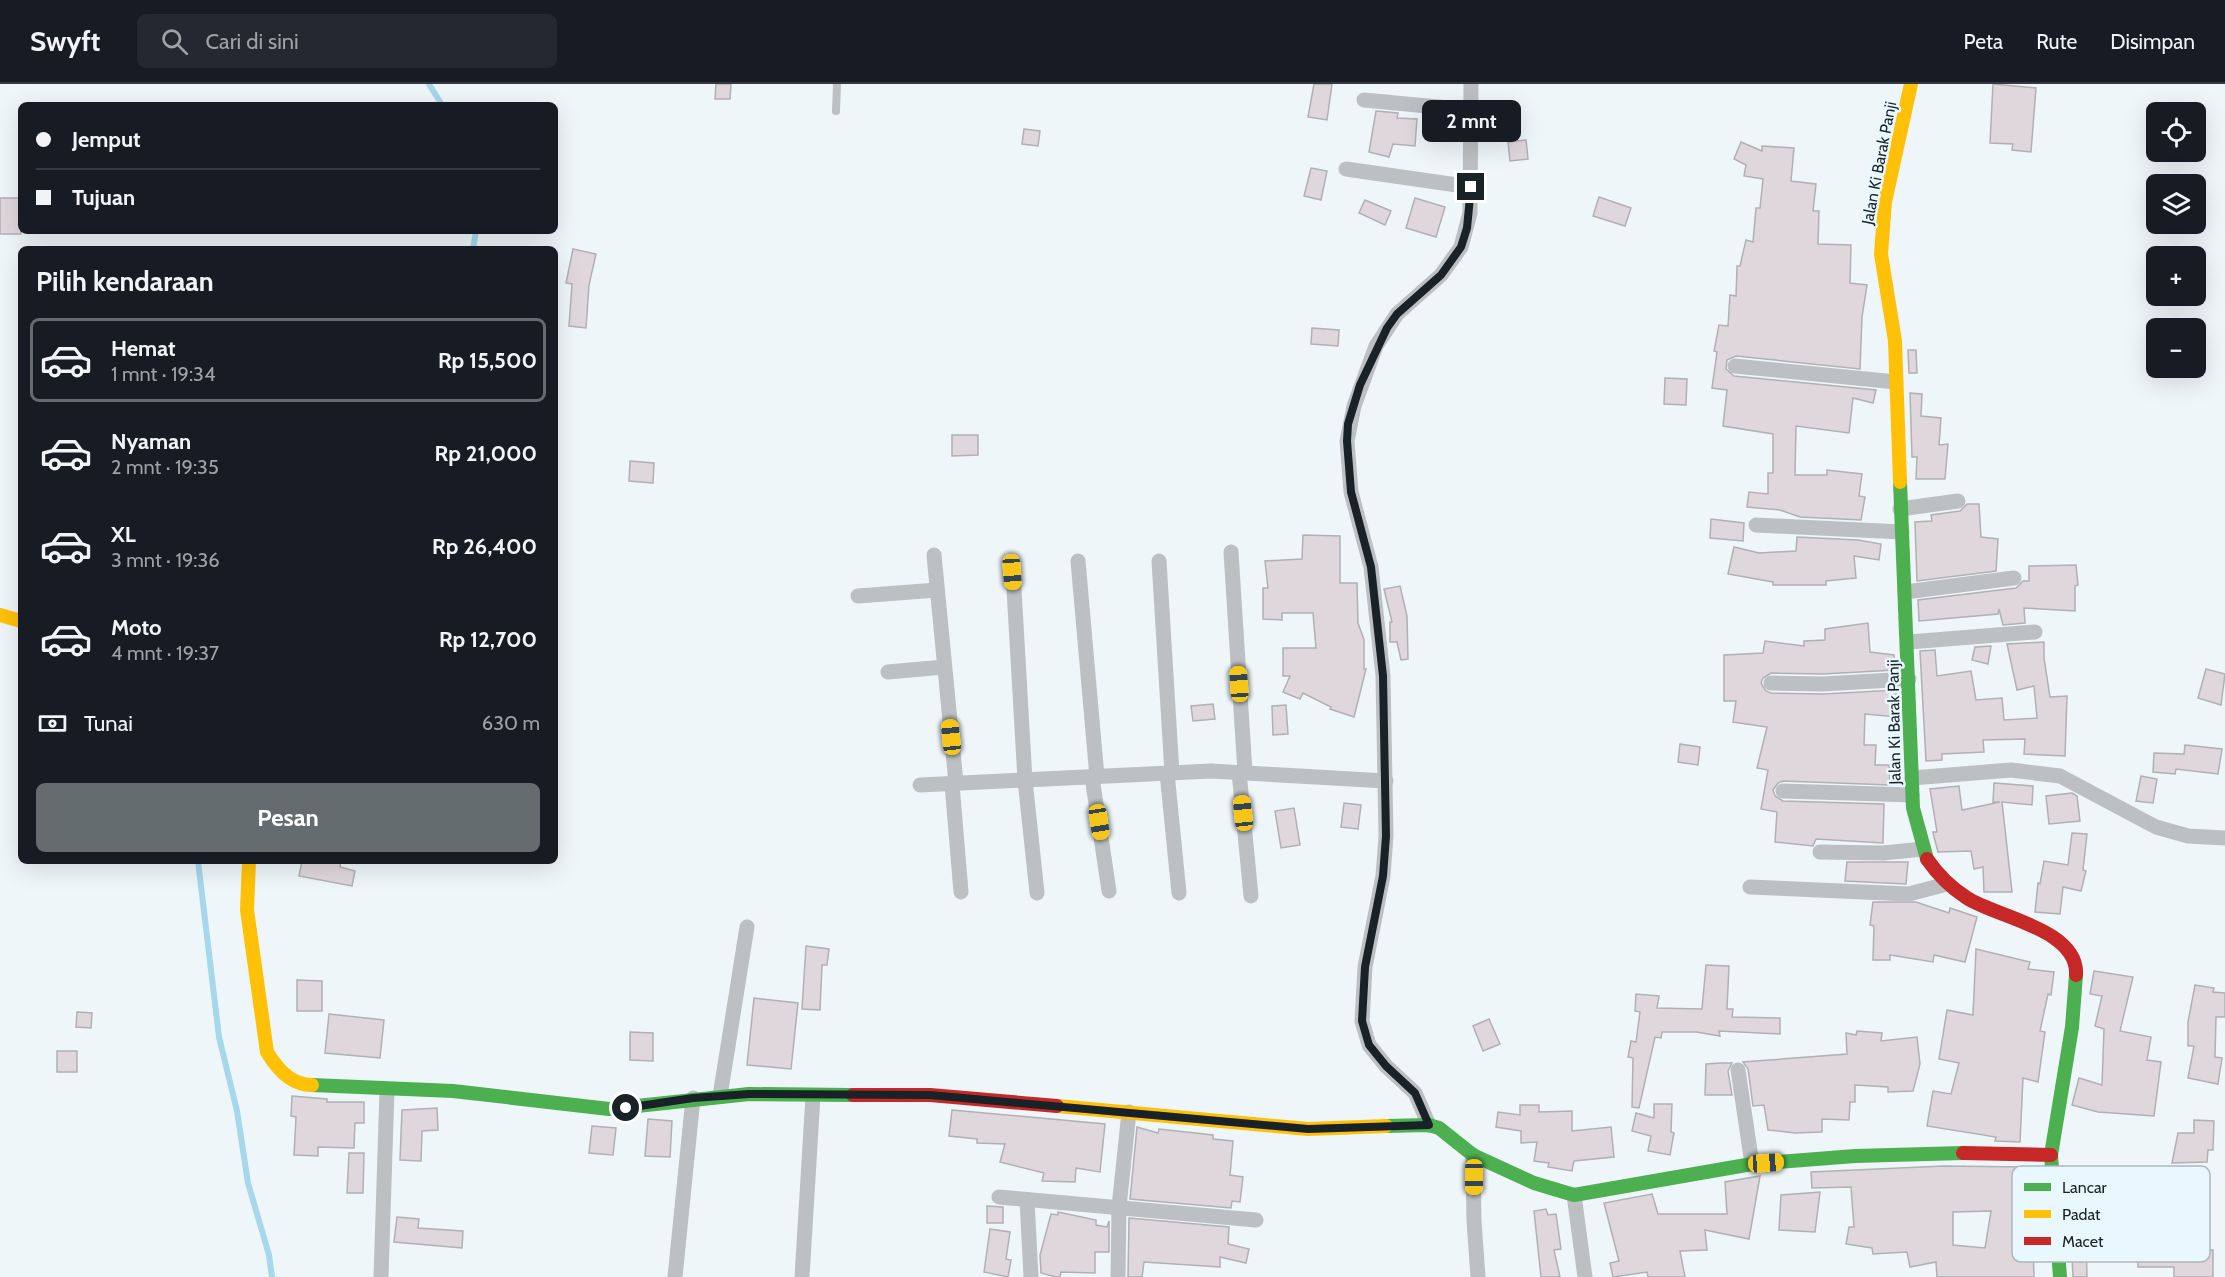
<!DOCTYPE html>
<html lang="id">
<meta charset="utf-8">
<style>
:root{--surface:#171b24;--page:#242831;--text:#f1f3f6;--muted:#9ea1a6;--line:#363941;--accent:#646c70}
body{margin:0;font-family:Cabin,sans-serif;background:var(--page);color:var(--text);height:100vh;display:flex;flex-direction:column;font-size:22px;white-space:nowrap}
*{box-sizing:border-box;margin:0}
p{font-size:20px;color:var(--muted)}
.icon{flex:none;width:33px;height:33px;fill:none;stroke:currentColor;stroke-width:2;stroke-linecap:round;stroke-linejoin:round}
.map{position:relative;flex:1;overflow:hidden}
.details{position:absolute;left:18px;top:162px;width:540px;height:618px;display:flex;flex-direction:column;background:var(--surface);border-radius:9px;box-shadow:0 6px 24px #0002}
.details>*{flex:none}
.banner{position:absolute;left:18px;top:18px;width:540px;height:132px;border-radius:9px;box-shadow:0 6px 24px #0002;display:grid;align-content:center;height:132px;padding:0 18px;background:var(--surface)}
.tools{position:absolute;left:2146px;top:18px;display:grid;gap:12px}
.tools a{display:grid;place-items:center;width:60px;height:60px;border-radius:9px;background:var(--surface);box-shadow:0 6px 24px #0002;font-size:30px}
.end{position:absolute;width:27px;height:27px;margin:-14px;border:8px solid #192226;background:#fff;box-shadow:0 0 0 3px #fff}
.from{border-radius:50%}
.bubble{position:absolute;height:42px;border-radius:9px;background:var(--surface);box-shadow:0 6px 24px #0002;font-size:20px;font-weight:800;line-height:42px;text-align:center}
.car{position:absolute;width:18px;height:36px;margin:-18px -9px;border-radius:8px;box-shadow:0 0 4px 2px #0007;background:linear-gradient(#f5c518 24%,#345 0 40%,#f5c518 0 76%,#345 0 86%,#f5c518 0)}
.banner b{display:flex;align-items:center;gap:21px;height:57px;font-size:22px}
.banner b+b{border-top:2px solid var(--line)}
.banner i{width:15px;height:15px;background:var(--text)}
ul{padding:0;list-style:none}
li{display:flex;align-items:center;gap:18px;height:84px;margin:0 12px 9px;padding:0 6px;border:3px solid transparent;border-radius:9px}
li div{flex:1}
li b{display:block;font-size:22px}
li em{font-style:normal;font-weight:800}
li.active{border-color:var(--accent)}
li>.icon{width:54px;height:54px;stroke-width:1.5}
h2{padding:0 18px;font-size:27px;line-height:72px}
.pay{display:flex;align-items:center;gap:15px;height:66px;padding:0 18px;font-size:22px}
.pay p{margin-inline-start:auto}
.cta{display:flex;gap:12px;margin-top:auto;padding:12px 18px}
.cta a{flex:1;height:69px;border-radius:9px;background:var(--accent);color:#fff;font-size:24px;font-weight:800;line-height:69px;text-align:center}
header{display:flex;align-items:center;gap:36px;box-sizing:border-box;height:84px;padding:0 30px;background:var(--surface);border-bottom:2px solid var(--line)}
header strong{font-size:28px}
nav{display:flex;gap:33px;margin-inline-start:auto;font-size:21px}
.search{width:420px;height:54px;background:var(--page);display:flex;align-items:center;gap:15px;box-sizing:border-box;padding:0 21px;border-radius:9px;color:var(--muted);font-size:22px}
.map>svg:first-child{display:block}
</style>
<header>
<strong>Swyft</strong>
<div class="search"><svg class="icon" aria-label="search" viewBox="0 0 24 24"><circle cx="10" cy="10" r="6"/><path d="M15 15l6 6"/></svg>Cari di sini</div>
<nav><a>Peta</a><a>Rute</a><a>Disimpan</a></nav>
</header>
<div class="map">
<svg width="2225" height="1193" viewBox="0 0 2225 1193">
<rect width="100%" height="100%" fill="#eef6f9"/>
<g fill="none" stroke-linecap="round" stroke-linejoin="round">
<g stroke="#a6d7eb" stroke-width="6">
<polyline points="429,0 442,21"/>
<polyline points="473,165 476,147"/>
<polyline points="198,777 219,953 237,1027 248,1099 269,1171 272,1193"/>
</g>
</g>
<g fill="#dfd7db" stroke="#b1b0b3" stroke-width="1.5" fill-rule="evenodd">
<polygon points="716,0 731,0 730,15 715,15"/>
<polygon points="1314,0 1332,0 1327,36 1308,33"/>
<polygon points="1993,0 2036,4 2031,68 2012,66 2013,60 1990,59"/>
<polygon points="1376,27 1398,29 1397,34 1417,35 1415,62 1393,60 1389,73 1369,68"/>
<polygon points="1024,45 1040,47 1038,62 1022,60"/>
<polygon points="1526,56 1528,75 1510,77 1508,58"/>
<polygon points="1741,58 1762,67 1762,62 1794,64 1791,97 1816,100 1813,127 1819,127 1818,160 1851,161 1850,199 1867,201 1862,233 1860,285 1736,272 1727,276 1726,285 1734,292 1876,306 1873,319 1853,314 1849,349 1796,342 1795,391 1827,391 1827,386 1862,390 1859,412 1865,413 1861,436 1800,433 1780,426 1747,423 1749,408 1768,410 1768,389 1773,389 1773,350 1723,342 1727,306 1712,304 1717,268 1714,267 1719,241 1728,242 1730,211 1736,212 1737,182 1740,182 1746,156 1753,158 1756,124 1760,124 1763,95 1744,92 1746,81 1734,75"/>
<polygon points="1311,84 1327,87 1321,116 1304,112"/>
<polygon points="1599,113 1631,124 1625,142 1593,132"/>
<rect x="0" y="114" width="21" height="36"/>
<polygon points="1415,114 1445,123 1436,153 1406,144"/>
<polygon points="1365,116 1391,127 1385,141 1359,129"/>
<polygon points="573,165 596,170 589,201 586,244 569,242 572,200 566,199"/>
<polygon points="1312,244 1339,246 1338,262 1311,260"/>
<polygon points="1908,266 1916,266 1917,289 1909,289"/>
<polygon points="1665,294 1687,295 1686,321 1664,320"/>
<polygon points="1910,309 1922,310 1921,332 1941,334 1939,361 1948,360 1945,395 1916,395 1917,373 1912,373"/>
<polygon points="952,351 978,351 978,371 952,372"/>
<polygon points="630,377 654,379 653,399 629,397"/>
<polygon points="1967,420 1979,420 1981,453 1998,455 1996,487 1917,497 1915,438 1932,437 1931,431 1960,427"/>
<polygon points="1711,435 1744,439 1743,457 1710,454"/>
<polygon points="1303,451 1340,452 1340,499 1357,499 1358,539 1364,556 1364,585 1366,585 1354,633 1330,625 1331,623 1303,609 1300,615 1283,608 1290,592 1283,592 1283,564 1316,564 1313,529 1282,529 1282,536 1263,535 1263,504 1268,504 1265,477 1302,475"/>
<polygon points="1797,453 1858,456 1881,460 1879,476 1854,472 1856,494 1826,497 1826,501 1773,501 1773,498 1728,490 1734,463 1759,469 1796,467"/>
<polygon points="2076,481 2078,501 2075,502 2075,527 2024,524 2025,539 2003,541 1999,525 1998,530 1919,537 1918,516 2016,504 2023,497 2029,497 2029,482"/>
<polygon points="1400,502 1407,532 1408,575 1401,576 1397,558 1390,558 1390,538 1392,538 1384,505"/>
<polygon points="1868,539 1870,568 1894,571 1895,586 1823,590 1771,589 1763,594 1761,599 1766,607 1771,609 1824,610 1896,606 1897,633 1865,630 1864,661 1876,661 1875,681 1889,681 1890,701 1783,697 1778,699 1773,706 1775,712 1783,717 1884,720 1883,759 1816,755 1813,762 1775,758 1777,728 1761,725 1768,686 1757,684 1767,643 1733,638 1736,617 1724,617 1724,571 1763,569 1765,557 1804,562 1804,557 1825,556 1825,545"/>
<polygon points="2044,558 2044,574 2050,613 2067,612 2065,672 2024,670 2025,655 1983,656 1984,668 1942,670 1942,676 1926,677 1920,567 1935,566 1937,592 1971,587 1976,616 2002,614 2004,636 2037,634 2034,602 2017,606 2007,560"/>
<polygon points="1991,562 1988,580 1972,576 1975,563"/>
<polygon points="2206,585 2225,590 2221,621 2198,614"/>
<polygon points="1213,620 1215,635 1193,637 1191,622"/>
<polygon points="1286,621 1288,650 1273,651 1272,622"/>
<polygon points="1680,660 1700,663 1698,681 1678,678"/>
<polygon points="2185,661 2222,665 2218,690 2176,685 2175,690 2153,688 2154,669 2184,670"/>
<polygon points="2141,692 2157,695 2153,719 2136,717"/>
<polygon points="1994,699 2033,702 2032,721 2002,718 2012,808 1984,808 1983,783 1974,785 1971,767 1938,768 1934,753 1933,748 1937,748 1930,705 1959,702 1962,726 2000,718 1993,718"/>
<polygon points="2072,709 2077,712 2080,737 2049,740 2046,712"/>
<polygon points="1344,719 1361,721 1358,745 1341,743"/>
<polygon points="1294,724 1300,761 1281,764 1275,727"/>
<polygon points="2072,749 2087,750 2083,786 2086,787 2081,807 2063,803 2060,830 2035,828 2038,799 2040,800 2044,777 2068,781"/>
<polygon points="302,777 341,777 340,783 355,787 352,802 299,792"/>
<polygon points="1847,778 1908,778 1906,800 1845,797"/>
<polygon points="1873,818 1916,818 1949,829 1950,824 1977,833 1965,878 1934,871 1933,878 1890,871 1890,876 1873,876 1874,842 1870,841"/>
<polygon points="806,862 829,865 827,881 822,881 820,926 802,925"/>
<polygon points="1976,865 2030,878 2028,885 2054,888 2051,911 2048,910 2040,947 2045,948 2038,998 2023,994 2020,1058 1995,1057 1996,1053 1927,1042 1933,1007 1951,1010 1959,979 1939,975 1947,926 1973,931"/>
<polygon points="1706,881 1729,882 1727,925 1733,925 1732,933 1780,934 1780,950 1719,947 1720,952 1696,948 1662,948 1661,954 1655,953 1639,1024 1632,1023 1633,974 1628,973 1631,957 1636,958 1640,928 1635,927 1636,910 1659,912 1657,924 1702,925"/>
<polygon points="2094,887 2133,893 2120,947 2151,953 2147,976 2161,978 2154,1032 2098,1028 2072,1021 2079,994 2102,1001 2104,945 2095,942 2102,912 2090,910"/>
<polygon points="297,896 322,897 322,927 297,927"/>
<polygon points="2195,901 2214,904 2213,908 2225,909 2225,933 2216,933 2215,973 2222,974 2218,1000 2188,994 2194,962 2188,962 2188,938"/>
<polygon points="754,914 798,919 791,985 747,981"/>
<polygon points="77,928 92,929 91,944 76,943"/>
<polygon points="329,930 384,936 380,974 325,969"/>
<polygon points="1489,935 1500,960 1483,967 1473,942"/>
<polygon points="1857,947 1882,949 1881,957 1917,953 1920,980 1913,1007 1888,1008 1888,1003 1855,1001 1855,1018 1850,1018 1849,1036 1822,1035 1822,1048 1795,1049 1768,1046 1764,1021 1753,1022 1748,985 1743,978 1847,970 1846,949 1856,951"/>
<polygon points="630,948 653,949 653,977 630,976"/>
<rect x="57" y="967" width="20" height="21"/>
<polygon points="1720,979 1732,979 1728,987 1732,1011 1705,1011 1706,980"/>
<polygon points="292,1012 327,1015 327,1018 364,1018 364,1039 355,1039 354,1064 318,1063 318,1072 294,1071 296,1033 291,1032"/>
<polygon points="1654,1020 1672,1020 1671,1048 1674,1049 1670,1071 1648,1067 1651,1052 1632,1047 1636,1029 1654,1034"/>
<polygon points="1520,1021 1539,1021 1539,1028 1572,1027 1572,1047 1611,1043 1614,1073 1574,1077 1572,1087 1548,1083 1549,1079 1534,1077 1537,1058 1521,1059 1521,1047 1496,1043 1498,1028 1520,1031"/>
<polygon points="437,1024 438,1046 422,1047 421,1077 400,1076 402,1026"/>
<polygon points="952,1026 1105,1040 1100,1088 1076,1084 1075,1098 1042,1097 1044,1089 1000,1078 1005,1060 977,1059 977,1055 949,1052"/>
<polygon points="648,1035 672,1037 670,1073 645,1072"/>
<polygon points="2194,1036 2214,1037 2213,1066 2208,1066 2207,1078 2172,1079 2178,1049 2194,1049"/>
<polygon points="592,1042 616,1044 613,1071 589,1069"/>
<polygon points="1137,1043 1158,1049 1159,1045 1213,1051 1213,1055 1233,1057 1230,1091 1243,1093 1240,1118 1232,1117 1231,1124 1130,1115"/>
<polygon points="349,1069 364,1069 363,1109 347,1109"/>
<path d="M1944,1082L2026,1083L2025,1118L2033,1119L2028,1158H2033L2034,1193H1937L1936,1178L1910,1183L1907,1168L1873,1170L1872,1164L1846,1160L1849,1143H1854L1851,1103L1812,1104L1811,1088ZM1991,1127L1985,1164L1953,1161V1128Z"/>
<polygon points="2138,1087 2156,1090 2156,1111 2203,1114 2202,1138 2162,1136 2162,1167 2213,1166 2213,1193 2174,1193 2174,1183 2138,1183"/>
<polygon points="1760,1092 1749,1155 1705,1146 1707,1166 1680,1167 1685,1193 1648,1193 1647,1188 1613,1193 1610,1179 1619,1177 1604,1119 1652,1110 1658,1130 1727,1130 1725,1098"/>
<polygon points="2092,1101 2110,1101 2111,1136 2100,1136 2101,1152 2086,1152 2087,1193 2073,1193 2070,1131 2093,1130"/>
<polygon points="1820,1108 1815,1148 1779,1146 1781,1111"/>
<polygon points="987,1122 1003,1123 1003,1139 987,1139"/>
<polygon points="1546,1125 1548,1131 1556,1130 1561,1165 1554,1166 1560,1193 1541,1193 1534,1127"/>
<polygon points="1058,1128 1096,1136 1096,1141 1107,1143 1109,1137 1109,1168 1095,1168 1095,1189 1061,1188 1060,1193 1056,1193 1041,1189 1040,1171 1051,1130 1058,1131"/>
<polygon points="397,1133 419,1135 418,1144 463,1147 462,1164 394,1158"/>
<polygon points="1129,1134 1229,1143 1228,1160 1249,1165 1246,1179 1220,1173 1220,1183 1144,1178 1142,1193 1128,1193"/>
<polygon points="990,1145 1010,1148 1006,1175 1011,1176 1008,1193 984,1188"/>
</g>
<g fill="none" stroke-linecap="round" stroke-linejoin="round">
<polyline stroke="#bcc0c2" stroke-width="8" points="836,27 837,0"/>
<g stroke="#bcc0c2" stroke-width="15">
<polyline points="1364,16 1470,26"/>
<polyline points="1346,85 1471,103"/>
<polyline points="1735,282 1896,298"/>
<polyline points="1900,425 1958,417"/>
<polyline points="1756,441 1902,448"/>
<polyline points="1231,468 1245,688"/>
<polyline points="934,471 956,699"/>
<polyline points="1078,477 1097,693"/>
<polyline points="1159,477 1172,689"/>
<polyline points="1013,488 1025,696 1037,809"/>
<polyline points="1905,508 2014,494"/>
<polyline points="858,512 937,506"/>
<polyline points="1909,558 2035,548"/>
<polyline points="888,588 944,583"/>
<polyline points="1771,599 1823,600 1909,595"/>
<polyline points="1239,688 1251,812"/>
<polyline points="1167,689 1179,809"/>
<polyline points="1092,693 1109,807"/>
<polyline points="1912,694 2011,686 2060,692 2156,743 2188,752 2225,754"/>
<polyline points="952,700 961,808"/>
<polyline points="920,701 1211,687 1386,697"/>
<polyline points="1783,707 1912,711"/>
<polyline points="1820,768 1883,769 1923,765"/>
<polyline points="1750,803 1909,810 1947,800"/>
<polyline points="1738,986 1752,1080"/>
<polyline points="720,1012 747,843"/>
<polyline points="1429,1041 1415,1009 1386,982 1369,961 1362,937 1365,883 1383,792 1386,752 1383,592 1371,483 1351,408 1347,357 1354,322 1376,262 1397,230 1441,191 1461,163 1470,129 1471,0"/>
<polyline points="1473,1071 1474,1137 1478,1193"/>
<polyline points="1574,1111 1585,1193"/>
<polyline points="999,1113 1256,1136"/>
<polyline points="1027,1116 1031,1193"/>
<polyline points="381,1193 387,1006"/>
<polyline points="675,1193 693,1014"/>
<polyline points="802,1193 813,1012"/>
<polyline points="1118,1193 1119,1123 1129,1028"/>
</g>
<g stroke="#4caf50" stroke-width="14">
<polyline points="1900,398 1913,724 1927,775"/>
<polyline points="312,1001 453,1007 609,1025 749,1010 853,1011"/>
<polyline points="1386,1042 1429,1041 1439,1044 1473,1071 1534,1099 1574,1111 1752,1080 1855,1072 1963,1069"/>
<polyline points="2060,1193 2051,1071 2072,943 2076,891"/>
</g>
<g stroke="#ffc107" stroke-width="14">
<polyline points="1900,398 1895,257 1881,170 1885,118 1911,0"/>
<polyline points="0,531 21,537"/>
<path d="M249,777L247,826L267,968C277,985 291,1001 312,1001"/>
<polyline points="1057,1022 1308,1045 1386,1042"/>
</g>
<g stroke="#c62828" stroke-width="14">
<path d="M1927,775C1938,791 1950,803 1967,814C1996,833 2079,845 2076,891"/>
<polyline points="853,1011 930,1011 1057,1022"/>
<polyline points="1963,1069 2051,1071"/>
</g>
</g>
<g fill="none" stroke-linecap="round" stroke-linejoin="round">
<polyline stroke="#192226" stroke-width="8" points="626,1024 693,1014 749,1010 930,1011 1308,1045 1429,1041 1415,1009 1386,982 1369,961 1362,937 1365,883 1383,792 1386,752 1383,592 1371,483 1351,408 1347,357 1348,340 1360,301 1387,244 1397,230 1441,191 1461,163 1467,144 1471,103"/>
</g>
<g text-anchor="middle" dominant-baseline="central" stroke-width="5" stroke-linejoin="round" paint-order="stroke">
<g font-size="16" fill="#192226" stroke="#e9f8fe">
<text transform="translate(1879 79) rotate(-79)">Jalan Ki Barak Panji</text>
<text transform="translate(1894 638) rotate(-91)">Jalan Ki Barak Panji</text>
</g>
</g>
<rect x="2012" y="1082" width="198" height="96" rx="9" fill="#e9f8fe" stroke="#abb8bd" stroke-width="1.5"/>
<rect x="2024" y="1099" width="27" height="8" fill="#4caf50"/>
<rect x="2024" y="1126" width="27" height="8" fill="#ffc107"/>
<rect x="2024" y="1153" width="27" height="8" fill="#c62828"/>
<g font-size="16" fill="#192226">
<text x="2062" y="1109">Lancar</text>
<text x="2062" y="1136">Padat</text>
<text x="2062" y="1163">Macet</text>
</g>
</svg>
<div class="tools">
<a><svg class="icon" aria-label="locate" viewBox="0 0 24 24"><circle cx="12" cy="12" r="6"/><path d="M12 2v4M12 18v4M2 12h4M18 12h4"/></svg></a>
<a><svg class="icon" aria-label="layers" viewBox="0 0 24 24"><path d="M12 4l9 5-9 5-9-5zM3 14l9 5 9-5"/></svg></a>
<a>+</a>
<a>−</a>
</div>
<i class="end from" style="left:626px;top:1024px"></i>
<i class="end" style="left:1471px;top:103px"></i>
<div class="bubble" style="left:1422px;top:16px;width:99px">2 mnt</div>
<i class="car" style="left:1012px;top:488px;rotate:176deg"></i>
<i class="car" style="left:1239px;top:600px;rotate:356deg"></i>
<i class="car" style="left:951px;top:653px;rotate:354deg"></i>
<i class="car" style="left:1243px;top:729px;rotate:354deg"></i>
<i class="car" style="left:1099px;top:738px;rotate:171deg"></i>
<i class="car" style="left:1766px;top:1079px;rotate:86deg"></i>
<i class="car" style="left:1474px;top:1093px;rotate:180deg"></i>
<div class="banner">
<b><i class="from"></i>Jemput</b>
<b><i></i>Tujuan</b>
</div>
<section class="details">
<h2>Pilih kendaraan</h2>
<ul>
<li class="active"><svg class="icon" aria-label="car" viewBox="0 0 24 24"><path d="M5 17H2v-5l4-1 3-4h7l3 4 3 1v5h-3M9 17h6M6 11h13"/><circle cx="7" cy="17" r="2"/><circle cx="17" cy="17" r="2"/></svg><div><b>Hemat</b><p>1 mnt · 19:34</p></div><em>Rp 15,500</em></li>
<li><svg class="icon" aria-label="car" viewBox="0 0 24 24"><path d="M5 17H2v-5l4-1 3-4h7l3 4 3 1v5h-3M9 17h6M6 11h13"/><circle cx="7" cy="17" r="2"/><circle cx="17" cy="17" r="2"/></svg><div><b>Nyaman</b><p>2 mnt · 19:35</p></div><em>Rp 21,000</em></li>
<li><svg class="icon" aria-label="car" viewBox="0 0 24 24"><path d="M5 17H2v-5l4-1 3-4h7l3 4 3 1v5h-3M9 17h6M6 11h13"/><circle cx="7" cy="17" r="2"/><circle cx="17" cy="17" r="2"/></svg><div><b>XL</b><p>3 mnt · 19:36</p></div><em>Rp 26,400</em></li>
<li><svg class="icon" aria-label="car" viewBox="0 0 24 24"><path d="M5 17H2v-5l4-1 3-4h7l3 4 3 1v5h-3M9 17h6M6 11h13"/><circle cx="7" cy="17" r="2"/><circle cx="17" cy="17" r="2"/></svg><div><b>Moto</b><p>4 mnt · 19:37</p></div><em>Rp 12,700</em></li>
</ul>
<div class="pay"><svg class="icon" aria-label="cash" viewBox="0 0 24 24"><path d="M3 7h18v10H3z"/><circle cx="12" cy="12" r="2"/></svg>Tunai<p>630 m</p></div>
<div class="cta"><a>Pesan</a></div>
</section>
</div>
